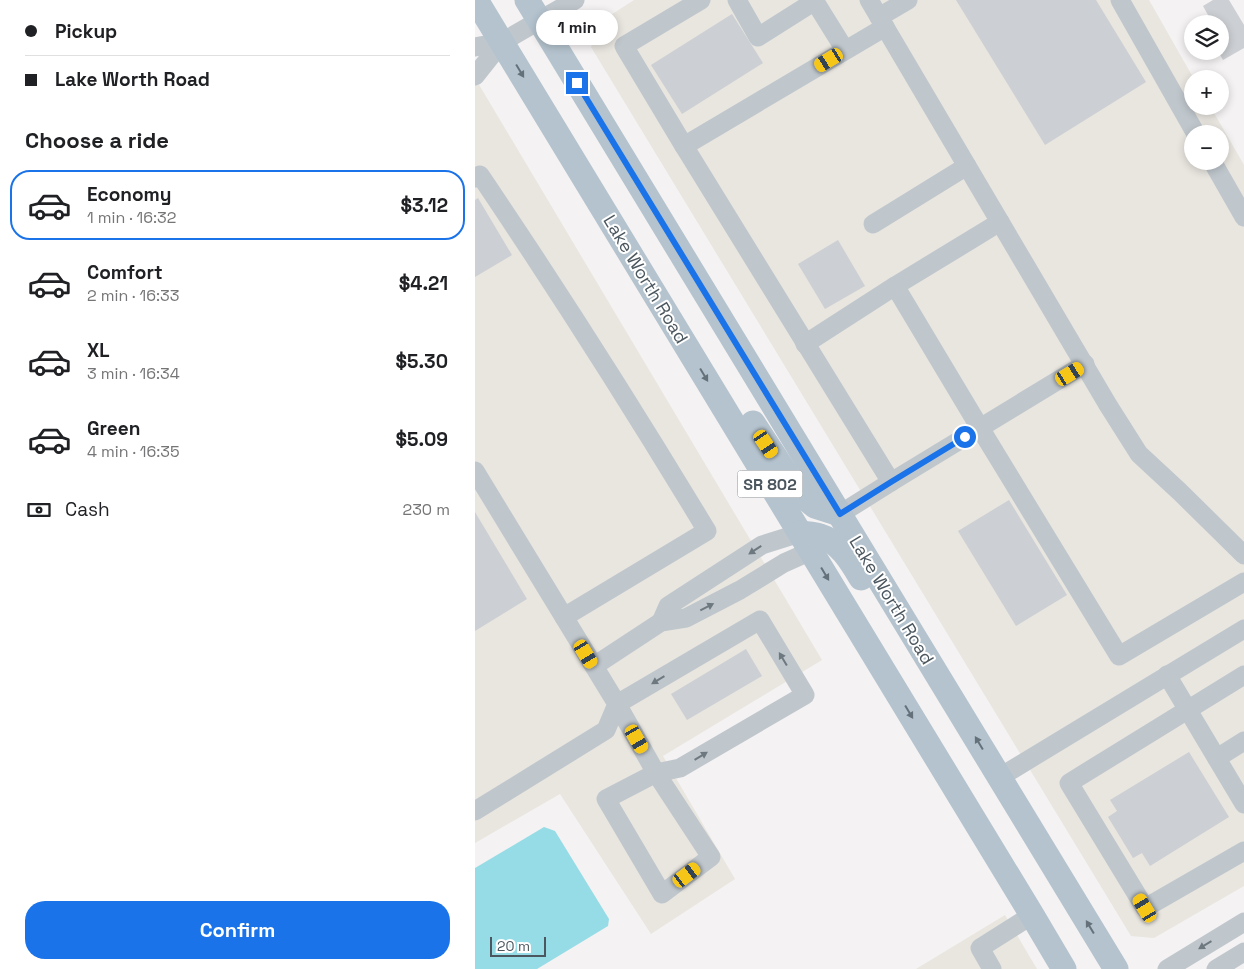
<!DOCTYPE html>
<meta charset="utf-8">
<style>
:root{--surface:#fff;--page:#f6f6f6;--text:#202124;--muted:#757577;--line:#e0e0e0;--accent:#1a73e8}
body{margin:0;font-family:"Space Grotesk",sans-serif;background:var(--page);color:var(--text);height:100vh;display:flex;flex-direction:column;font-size:19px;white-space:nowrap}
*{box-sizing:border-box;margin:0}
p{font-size:16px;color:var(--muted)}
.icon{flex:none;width:28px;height:28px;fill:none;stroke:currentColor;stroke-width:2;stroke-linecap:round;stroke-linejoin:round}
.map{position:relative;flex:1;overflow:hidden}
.side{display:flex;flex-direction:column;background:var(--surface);width:475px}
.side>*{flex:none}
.top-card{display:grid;align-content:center;height:110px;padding:0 25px;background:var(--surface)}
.tools{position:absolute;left:709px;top:15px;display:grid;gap:10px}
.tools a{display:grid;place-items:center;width:45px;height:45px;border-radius:50%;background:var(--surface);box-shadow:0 2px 8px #0003;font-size:25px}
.scale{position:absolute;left:15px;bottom:12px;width:56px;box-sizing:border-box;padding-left:5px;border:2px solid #4b565e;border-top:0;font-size:14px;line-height:18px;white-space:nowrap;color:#4b565e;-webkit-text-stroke:4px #fff;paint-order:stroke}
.end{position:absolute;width:22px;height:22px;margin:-11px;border:6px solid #1a73e8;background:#fff;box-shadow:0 0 0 2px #fff}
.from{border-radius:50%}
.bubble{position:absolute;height:35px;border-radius:18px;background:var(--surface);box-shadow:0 2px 8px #0003;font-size:16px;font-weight:700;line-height:35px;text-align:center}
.car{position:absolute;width:15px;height:30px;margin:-15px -8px;border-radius:6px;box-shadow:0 0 4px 1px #0007;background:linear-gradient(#f5c518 24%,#345 0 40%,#f5c518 0 76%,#345 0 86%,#f5c518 0)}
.top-card b{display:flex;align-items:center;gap:18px;height:48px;font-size:19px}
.top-card b+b{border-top:1px solid var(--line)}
.top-card i{width:12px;height:12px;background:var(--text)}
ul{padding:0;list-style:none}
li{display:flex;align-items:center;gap:15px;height:70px;margin:0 10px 8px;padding:0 15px;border:2px solid transparent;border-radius:20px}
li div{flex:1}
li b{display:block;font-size:19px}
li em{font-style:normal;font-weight:700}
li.current{border-color:var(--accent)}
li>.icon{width:45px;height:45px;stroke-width:1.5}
h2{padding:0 25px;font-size:22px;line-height:60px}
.pay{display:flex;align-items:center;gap:12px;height:55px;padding:0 25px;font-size:19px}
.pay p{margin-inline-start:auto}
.button{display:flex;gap:10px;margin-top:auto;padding:10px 25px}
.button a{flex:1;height:58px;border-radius:20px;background:var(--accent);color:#fff;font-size:20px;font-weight:700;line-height:58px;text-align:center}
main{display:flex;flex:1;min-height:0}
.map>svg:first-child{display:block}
</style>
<main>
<section class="side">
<div class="top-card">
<b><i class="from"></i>Pickup</b>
<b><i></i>Lake Worth Road</b>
</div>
<h2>Choose a ride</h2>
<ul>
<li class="current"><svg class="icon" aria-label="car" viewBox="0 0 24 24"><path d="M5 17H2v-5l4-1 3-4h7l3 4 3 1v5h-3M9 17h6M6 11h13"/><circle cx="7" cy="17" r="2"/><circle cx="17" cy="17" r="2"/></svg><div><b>Economy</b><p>1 min · 16:32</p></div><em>$3.12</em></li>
<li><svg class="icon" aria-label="car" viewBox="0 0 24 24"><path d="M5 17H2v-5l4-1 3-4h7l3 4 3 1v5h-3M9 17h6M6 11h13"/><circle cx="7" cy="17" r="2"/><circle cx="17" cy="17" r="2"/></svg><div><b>Comfort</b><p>2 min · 16:33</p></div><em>$4.21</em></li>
<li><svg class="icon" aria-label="car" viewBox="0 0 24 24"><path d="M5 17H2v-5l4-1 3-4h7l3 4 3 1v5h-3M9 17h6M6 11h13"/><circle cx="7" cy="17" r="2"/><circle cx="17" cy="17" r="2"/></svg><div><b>XL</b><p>3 min · 16:34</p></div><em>$5.30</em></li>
<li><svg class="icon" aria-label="car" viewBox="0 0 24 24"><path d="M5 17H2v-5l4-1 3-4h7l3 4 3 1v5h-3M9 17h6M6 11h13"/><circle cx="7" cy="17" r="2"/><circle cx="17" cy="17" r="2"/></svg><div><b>Green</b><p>4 min · 16:35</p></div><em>$5.09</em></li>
</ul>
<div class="pay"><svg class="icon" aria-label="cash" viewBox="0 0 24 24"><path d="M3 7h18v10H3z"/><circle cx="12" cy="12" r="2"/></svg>Cash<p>230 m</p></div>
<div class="button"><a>Confirm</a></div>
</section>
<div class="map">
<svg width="769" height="969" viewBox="0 0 769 969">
<rect width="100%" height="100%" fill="#f4f2f2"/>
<g fill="#e9e6e0" fill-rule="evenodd">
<path d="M159,0H674L719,79H718V106H735L769,165V886L679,938L656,936L116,47L128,20ZM718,134H745V161H718Z"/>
<polygon points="0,78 347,660 188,756 260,879 176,934 85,794 0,843"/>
<polygon points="530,915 562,969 441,969"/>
</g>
<polygon fill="#95dce6" points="69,827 80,831 134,919 133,926 62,969 0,969 0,868"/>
<g fill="#cccfd3">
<polygon points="481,0 621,0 671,82 570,145"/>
<polygon points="738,0 754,0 769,25 769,48 748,60 743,51 745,51 745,24 738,24 728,6"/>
<polygon points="257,14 288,63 207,114 176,65"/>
<polygon points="3,198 37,255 0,277 0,200"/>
<polygon points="363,240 390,286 350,309 323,264"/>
<polygon points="534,500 592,595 541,626 483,531"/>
<polygon points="0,512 52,599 0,631"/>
<polygon points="271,649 287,676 212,720 196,694"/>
<polygon points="714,752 754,817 675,866 667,853 658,858 633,817 642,811 635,800"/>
</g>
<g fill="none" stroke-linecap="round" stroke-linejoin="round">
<g stroke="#bfc7cd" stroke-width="19">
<polyline points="226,0 149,46 209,146 410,27"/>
<polyline points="262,0 283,37 340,1"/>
<polyline points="339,0 370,50"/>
<polyline points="394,0 633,405 664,454 705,492 769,555"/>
<polyline points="645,0 721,134"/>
<polyline points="404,17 433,0"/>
<polyline points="0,47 27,42"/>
<polyline points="0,76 27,42 100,0"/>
<polyline points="209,146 416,482 365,514"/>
<polyline points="737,161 769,217"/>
<path d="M0,178L5,175C84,292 159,410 232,531L89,617"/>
<polyline points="525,222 420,286 505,428 644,656 769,582"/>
<polyline points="398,224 492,166"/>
<polyline points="330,344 420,286"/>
<polyline points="0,471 142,704 181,773 236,857 187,894 131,799 181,773 205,768 330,695 285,620 142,704 131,730 0,811"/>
<polyline points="416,482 610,364"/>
<polyline points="186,622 193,606 287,545 325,533"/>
<polyline points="119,666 186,622 211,618 265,590 309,563 336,551"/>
<polyline points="692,675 769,804"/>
<polyline points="769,675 594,783 670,908 769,851"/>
<polyline points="742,758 769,741"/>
<polyline points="525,777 769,629"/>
<polyline points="517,969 505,948 557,915"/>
<polyline points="692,969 769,922"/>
<polyline points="741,969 769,952"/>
</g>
<g stroke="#b4c3ce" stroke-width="25">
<polyline points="1,0 557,915 589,969"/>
<polyline points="52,0 641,969"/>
<polyline points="278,423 324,493 340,506 365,514"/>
<path d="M325,533C332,534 339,534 345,536C365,542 376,561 386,578"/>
</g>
</g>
<defs><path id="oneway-solid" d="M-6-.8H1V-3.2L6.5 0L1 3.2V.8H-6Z" transform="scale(1.25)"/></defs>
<g fill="#65717a">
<use href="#oneway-solid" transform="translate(45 71) rotate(59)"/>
<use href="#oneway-solid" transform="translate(229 375) rotate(59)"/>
<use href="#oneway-solid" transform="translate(350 574) rotate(59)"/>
<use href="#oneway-solid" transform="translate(434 712) rotate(59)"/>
<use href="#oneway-solid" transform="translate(504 743) rotate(-121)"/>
<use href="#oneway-solid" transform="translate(615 927) rotate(-121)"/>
</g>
<g fill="#6e787f">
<use href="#oneway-solid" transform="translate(280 550) rotate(147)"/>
<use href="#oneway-solid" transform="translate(232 607) rotate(-27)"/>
<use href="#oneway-solid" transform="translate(308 659) rotate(-121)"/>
<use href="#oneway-solid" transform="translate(183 680) rotate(149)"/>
<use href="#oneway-solid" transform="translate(226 756) rotate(-31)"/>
<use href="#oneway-solid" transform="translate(730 945) rotate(149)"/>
</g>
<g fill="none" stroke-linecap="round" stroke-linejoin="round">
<polyline stroke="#1a73e8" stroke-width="6" points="102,83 365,514 416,482 490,437"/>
</g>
<g text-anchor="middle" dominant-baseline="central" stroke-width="4" stroke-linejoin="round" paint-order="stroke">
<rect fill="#fff" stroke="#81898e" stroke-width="1" x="262.5" y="470.5" width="65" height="27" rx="4"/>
<g font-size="16" font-weight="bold" fill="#4b565e">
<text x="295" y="484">SR 802</text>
</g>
<g font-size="18" fill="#4b565e" stroke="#fff">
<text transform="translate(171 279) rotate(59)">Lake Worth Road</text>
<text transform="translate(417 600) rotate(59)">Lake Worth Road</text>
</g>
</g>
</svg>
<div class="tools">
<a><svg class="icon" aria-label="layers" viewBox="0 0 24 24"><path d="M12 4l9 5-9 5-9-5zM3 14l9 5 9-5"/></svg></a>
<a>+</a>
<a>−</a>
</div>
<div class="scale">20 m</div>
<i class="end from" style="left:490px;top:437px"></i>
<i class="end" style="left:102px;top:83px"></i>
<div class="bubble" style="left:61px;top:10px;width:82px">1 min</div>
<i class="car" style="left:354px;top:60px;rotate:239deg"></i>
<i class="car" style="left:595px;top:374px;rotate:59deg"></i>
<i class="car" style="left:291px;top:444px;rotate:146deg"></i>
<i class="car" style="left:111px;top:654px;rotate:149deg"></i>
<i class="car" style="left:162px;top:739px;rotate:150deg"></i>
<i class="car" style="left:212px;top:875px;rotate:53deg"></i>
<i class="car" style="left:670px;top:908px;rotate:329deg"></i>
</div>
</main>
